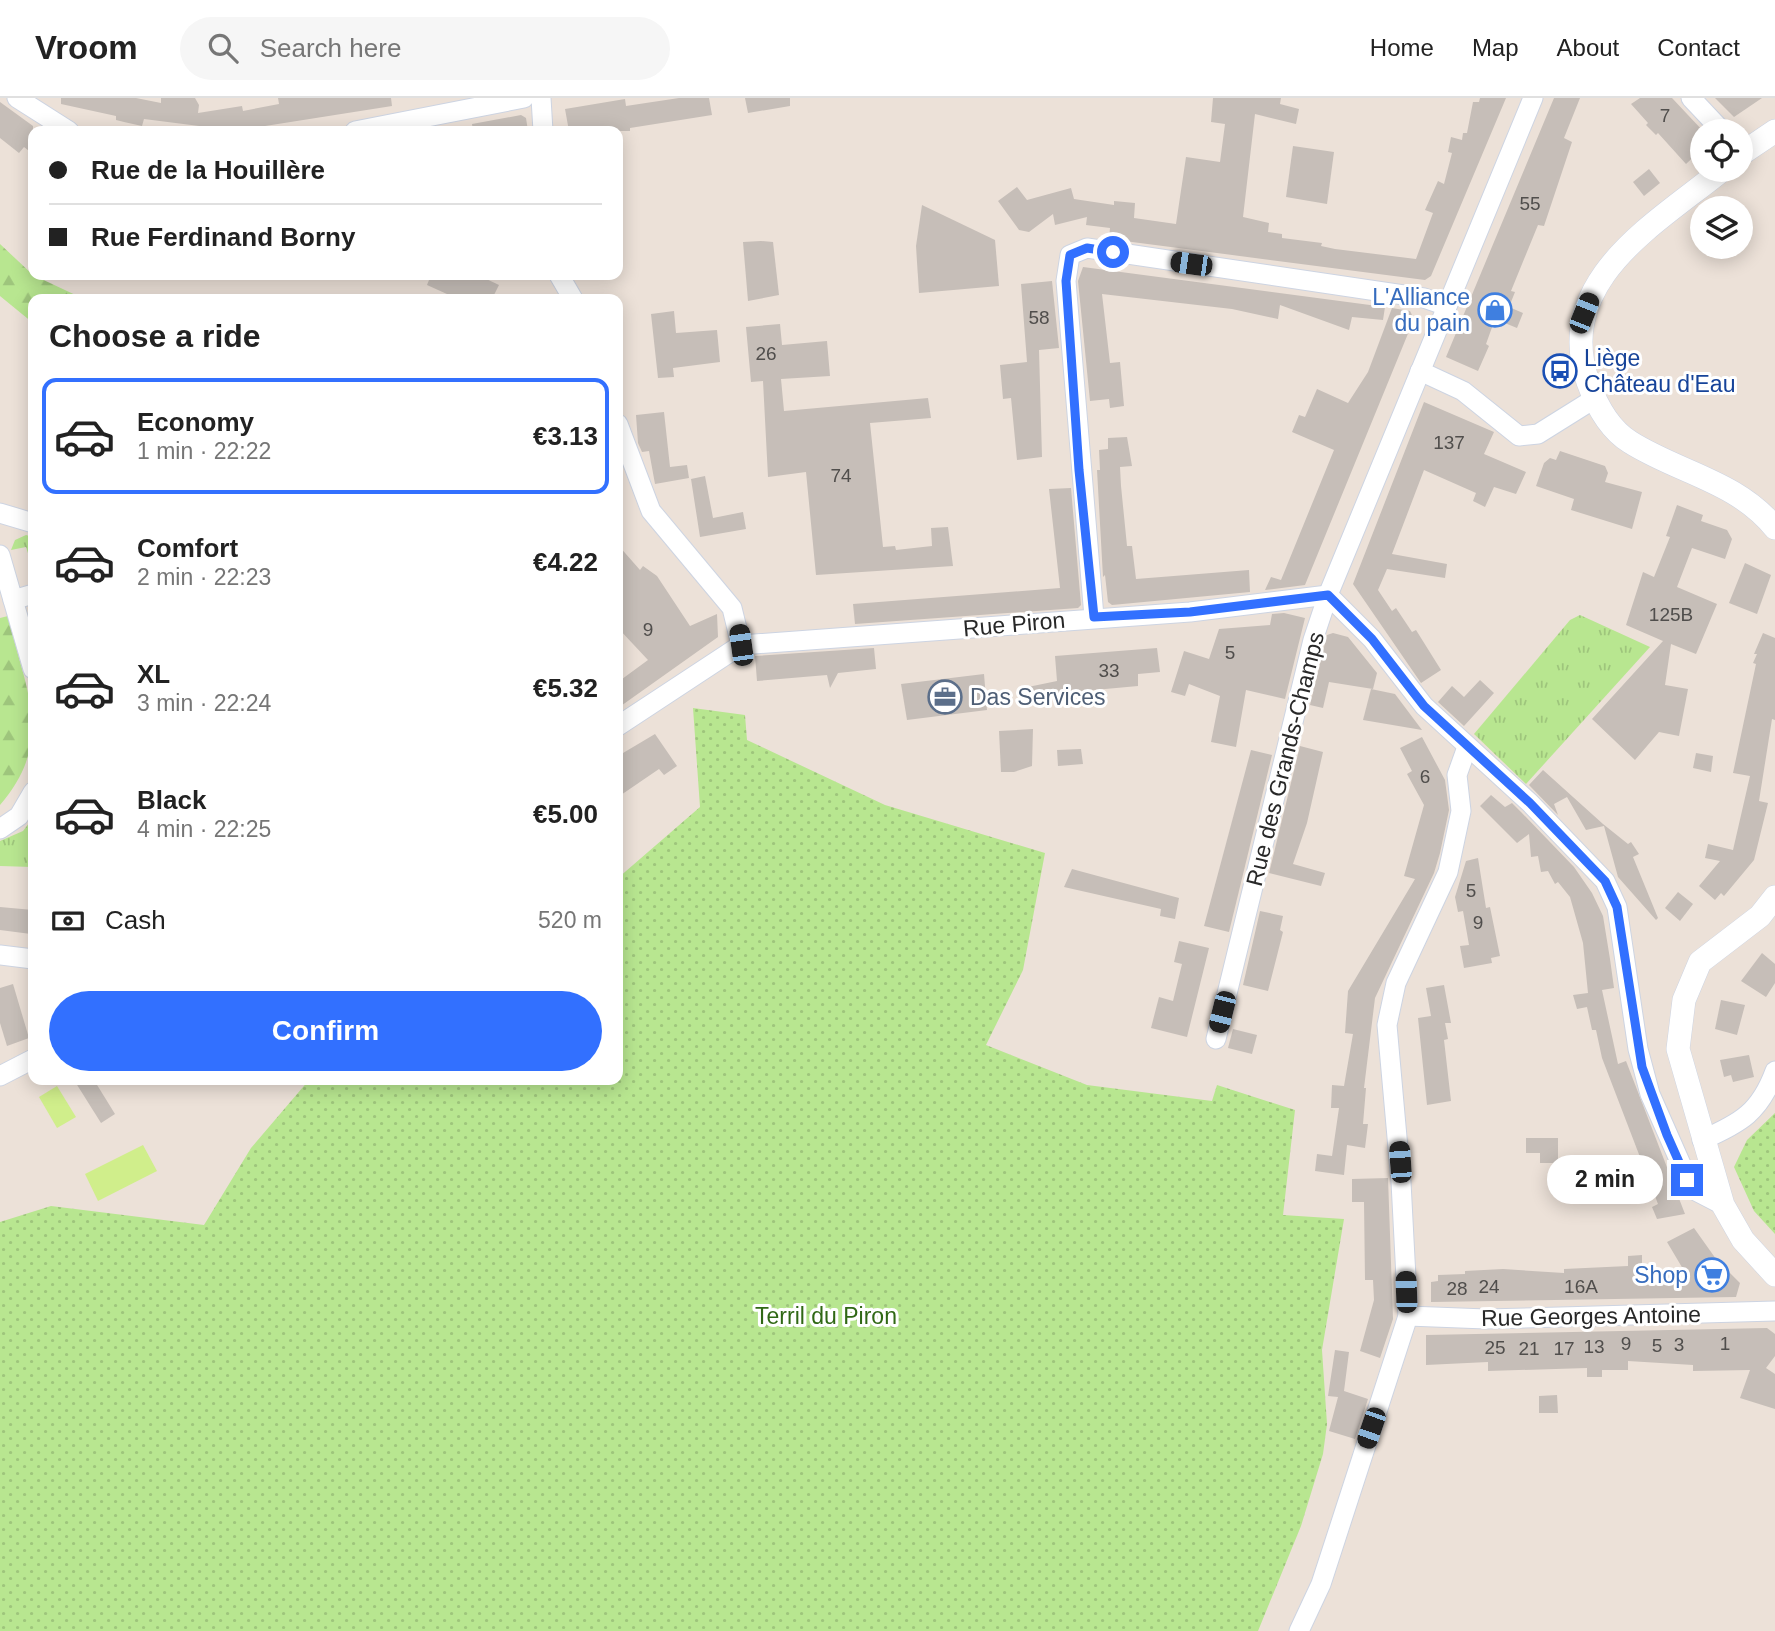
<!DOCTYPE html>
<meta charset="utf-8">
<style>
:root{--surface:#fff;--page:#f6f6f6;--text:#222;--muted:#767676;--line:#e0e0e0;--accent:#3270ff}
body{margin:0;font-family:Arial,sans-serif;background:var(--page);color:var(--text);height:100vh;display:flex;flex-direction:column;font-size:26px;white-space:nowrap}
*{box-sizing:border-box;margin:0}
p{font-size:23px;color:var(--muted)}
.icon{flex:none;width:38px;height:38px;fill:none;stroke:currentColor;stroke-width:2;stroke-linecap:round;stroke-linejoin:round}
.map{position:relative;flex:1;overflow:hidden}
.sheet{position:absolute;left:28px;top:196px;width:595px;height:791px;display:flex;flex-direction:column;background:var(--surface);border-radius:14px;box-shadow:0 4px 18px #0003}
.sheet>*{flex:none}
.banner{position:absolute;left:28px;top:28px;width:595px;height:154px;border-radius:14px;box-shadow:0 4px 18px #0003;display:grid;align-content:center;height:154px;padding:0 21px;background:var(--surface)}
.fabs{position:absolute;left:1690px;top:21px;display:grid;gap:14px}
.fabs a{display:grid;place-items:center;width:63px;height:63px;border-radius:50%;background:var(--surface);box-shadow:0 4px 18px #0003;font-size:35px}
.end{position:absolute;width:32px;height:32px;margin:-16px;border:9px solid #3270ff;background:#fff;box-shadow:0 0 0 4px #fff}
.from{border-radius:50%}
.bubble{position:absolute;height:49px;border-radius:24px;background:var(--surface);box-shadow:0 4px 18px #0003;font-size:23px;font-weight:700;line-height:49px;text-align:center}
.car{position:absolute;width:21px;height:42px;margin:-21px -10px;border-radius:9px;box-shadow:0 0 5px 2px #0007;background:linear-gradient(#222 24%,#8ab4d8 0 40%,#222 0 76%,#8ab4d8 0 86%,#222 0)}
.banner b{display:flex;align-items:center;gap:24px;height:66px;font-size:26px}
.banner b+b{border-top:2px solid var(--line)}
.banner i{width:18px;height:18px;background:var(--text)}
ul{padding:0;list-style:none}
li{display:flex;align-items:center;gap:21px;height:116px;margin:0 14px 10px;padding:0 7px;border:4px solid transparent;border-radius:14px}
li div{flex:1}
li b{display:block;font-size:26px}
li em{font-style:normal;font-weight:700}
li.selected{border-color:var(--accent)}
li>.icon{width:63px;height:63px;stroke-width:1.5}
h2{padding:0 21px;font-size:32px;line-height:84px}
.pay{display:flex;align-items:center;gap:18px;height:77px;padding:0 21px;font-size:26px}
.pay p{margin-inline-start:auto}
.action{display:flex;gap:14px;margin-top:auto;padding:14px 21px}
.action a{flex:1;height:80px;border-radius:42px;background:var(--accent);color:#fff;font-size:28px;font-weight:700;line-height:80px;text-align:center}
header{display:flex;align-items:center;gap:42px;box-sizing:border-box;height:98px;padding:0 35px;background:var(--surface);border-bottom:2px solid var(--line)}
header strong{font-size:33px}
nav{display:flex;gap:38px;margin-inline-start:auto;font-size:24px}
.search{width:490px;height:63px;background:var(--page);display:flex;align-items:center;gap:18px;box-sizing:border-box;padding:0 24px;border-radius:38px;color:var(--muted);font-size:26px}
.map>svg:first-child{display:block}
</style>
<header>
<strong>Vroom</strong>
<div class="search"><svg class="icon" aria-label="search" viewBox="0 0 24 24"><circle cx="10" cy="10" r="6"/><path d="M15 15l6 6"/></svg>Search here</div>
<nav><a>Home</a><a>Map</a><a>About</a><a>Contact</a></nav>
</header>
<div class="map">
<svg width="1775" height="1533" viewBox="0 0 1775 1533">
<defs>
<pattern id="grass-tufts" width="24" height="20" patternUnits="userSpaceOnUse" patternTransform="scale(1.75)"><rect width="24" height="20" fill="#b8e690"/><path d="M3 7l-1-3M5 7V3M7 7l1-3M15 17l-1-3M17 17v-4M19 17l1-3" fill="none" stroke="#9ec57c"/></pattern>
<pattern id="forest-firs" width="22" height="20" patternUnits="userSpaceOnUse" patternTransform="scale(1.75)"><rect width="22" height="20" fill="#b8e690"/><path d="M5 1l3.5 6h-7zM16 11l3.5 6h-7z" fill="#9ec57c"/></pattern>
<pattern id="park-dots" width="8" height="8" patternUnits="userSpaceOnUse" patternTransform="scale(1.75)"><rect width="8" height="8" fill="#b8e690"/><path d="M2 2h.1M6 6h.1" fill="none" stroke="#9ec57c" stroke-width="1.8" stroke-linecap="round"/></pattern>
</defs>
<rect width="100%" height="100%" fill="#ece1d8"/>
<g fill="url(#grass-tufts)">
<polygon points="26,437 33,439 33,471 26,449 11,452 15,442"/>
<polygon points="1580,517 1650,549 1526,686 1474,636 1570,522"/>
<polygon points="33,720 32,769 0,768 0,743 23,733"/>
</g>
<g fill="url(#forest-firs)">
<polygon points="0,146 33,177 84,201 33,201 33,225 0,198"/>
<path d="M8,518C25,592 56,642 0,707V520Z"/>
</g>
<g fill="url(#park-dots)">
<polygon points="693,610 745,617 747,642 885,707 1045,755 1023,872 986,947 1087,987 1212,1003 1217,987 1295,1012 1283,1117 1344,1121 1322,1252 1327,1326 1323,1356 1301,1428 1258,1533 0,1533 0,1124 51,1108 204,1127 251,1050 309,982 618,982 618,780 700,709"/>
<polygon points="1775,1015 1775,1136 1754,1113 1734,1069 1747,1042"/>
</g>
<g fill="#d0ee8b">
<polygon points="57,988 76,1019 57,1030 39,999"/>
<polygon points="143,1047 157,1073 98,1103 85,1076"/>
</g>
<g fill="#c6beb8">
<polygon points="61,0 136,0 161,5 161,0 195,0 199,7 198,15 242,8 243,13 279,6 278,0 391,0 392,8 233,33 207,33 207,29 144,21 142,28 124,24 116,22 116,18 61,6"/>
<polygon points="679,0 709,0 712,17 630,30 630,33 569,33 565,11 625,1 626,8"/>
<polygon points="745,0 790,0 790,8 748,15"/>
<polygon points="1213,0 1281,0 1280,6 1299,11 1296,26 1255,16 1243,119 1269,125 1268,134 1282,136 1282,140 1322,145 1321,148 1335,151 1416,161 1433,115 1425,112 1438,83 1444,86 1452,55 1448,54 1451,39 1462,42 1463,35 1467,35 1473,4 1479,4 1480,0 1506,0 1431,178 1425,182 1109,141 1110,130 1086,127 1087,119 1055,127 1053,116 1029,134 1019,132 998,103 1017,89 1027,102 1071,90 1074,101 1114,107 1114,103 1135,105 1134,120 1176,126 1186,59 1220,64 1225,26 1211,24"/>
<polygon points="1554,0 1580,0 1564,40 1572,44 1544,128 1538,127 1511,193 1515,194 1509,209 1523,215 1517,230 1495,221 1486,246 1489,248 1478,273 1446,259"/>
<polygon points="1640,0 1672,0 1703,33 1703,50 1686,66 1658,35 1656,37 1646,27 1648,25 1631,6"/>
<polygon points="1715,0 1762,0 1734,19"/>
<polygon points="0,4 33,28 33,56 24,49 19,55 0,40"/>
<polygon points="521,17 526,20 528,33 473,33 472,26"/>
<polygon points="1293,48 1334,54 1327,106 1286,99"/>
<polygon points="1649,71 1660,85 1644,98 1633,84"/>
<polygon points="922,107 995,142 999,188 919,195 916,148"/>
<polygon points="761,143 773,144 779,197 748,203 743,144"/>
<polygon points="1083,169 1385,209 1383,222 1352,219 1349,232 1280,207 1278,221 1232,211 1102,196 1110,265 1120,264 1124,308 1110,310 1109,301 1090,303 1078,183"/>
<polygon points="431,177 478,177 499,187 492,201 458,201 427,187"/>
<polygon points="1052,183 1059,250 1039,252 1042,359 1017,362 1011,300 1003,301 1000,267 1027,264 1021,186"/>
<polygon points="1392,210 1410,213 1414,221 1305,487 1265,492 1271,479 1281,482 1334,352 1292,334 1299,317 1305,319 1317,291 1348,305 1368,274"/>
<polygon points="674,213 676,235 717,232 720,264 673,270 674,279 658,280 651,216"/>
<polygon points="780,226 782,247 827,243 830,278 781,281 784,313 928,300 931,320 870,325 883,449 895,448 896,452 932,448 931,430 948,429 953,468 816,477 806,374 768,379 763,283 751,284 746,229"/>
<polygon points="1424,304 1494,334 1484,356 1526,374 1516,396 1494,389 1485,409 1473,403 1476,395 1424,372 1392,456 1447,466 1445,480 1387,471 1378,492 1392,513 1396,510 1412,534 1416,532 1441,572 1421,585 1353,486"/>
<polygon points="664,314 670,369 687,367 689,380 655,386 649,353 642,354 638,345 636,317"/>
<polygon points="1127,339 1132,368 1120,369 1121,388 1127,448 1132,448 1136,481 1249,472 1250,494 1112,507 1108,504 1105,477 1103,479 1097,372 1100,372 1099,352 1108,351 1108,340"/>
<polygon points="1560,353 1605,368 1608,375 1605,384 1642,394 1632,431 1571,412 1574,401 1536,388 1544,365 1550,360 1556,362"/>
<polygon points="705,378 713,420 743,414 746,431 700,439 691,381"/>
<polygon points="1071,390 1081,507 1078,510 855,526 853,506 1060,490 1049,391"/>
<polygon points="1677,407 1703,417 1701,423 1727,432 1732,441 1725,461 1692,450 1677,489 1717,506 1696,556 1671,546 1665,587 1688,591 1679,638 1659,634 1635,662 1592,621 1663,543 1626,527 1643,474 1654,479 1670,439 1666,438"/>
<polygon points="618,447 640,472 643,468 657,478 690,528 717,516 718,539 618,610 618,584 648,562 618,530"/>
<polygon points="1745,465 1771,477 1757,516 1729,505"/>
<polygon points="1284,515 1305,520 1285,601 1246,592 1236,649 1211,644 1220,598 1189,586 1185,598 1171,594 1184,553 1209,561 1219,531 1270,527 1272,516"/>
<polygon points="1333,535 1348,539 1377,575 1373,591 1329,584 1323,610 1310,607 1325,545 1327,537"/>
<polygon points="1763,535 1775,540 1775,622 1772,621 1759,703 1768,705 1754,762 1724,798 1721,795 1715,802 1699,788 1720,763 1705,760 1708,746 1733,752 1750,678 1733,675 1756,566 1753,565 1757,556 1754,556"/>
<polygon points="874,550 876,571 838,575 830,590 827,577 757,583 755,558"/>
<polygon points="1157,550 1160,574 1138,576 1138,588 1029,598 1028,589 1057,583 1055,558"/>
<polygon points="984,576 987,612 907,622 901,586"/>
<polygon points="1480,582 1494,595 1464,628 1438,604 1452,588 1464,599"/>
<polygon points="1371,591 1395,596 1422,632 1363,622"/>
<polygon points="1033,631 1032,668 1014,674 1001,674 999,633"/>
<polygon points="655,636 677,668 664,677 659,671 618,699 618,658"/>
<polygon points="1422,639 1445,682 1449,712 1440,755 1434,775 1375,900 1364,990 1366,990 1363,1026 1368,1026 1365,1050 1347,1047 1344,1077 1315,1073 1317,1056 1332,1058 1339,1010 1331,1010 1332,987 1344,988 1353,936 1345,935 1348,893 1415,781 1404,778 1424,707 1407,676 1412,673 1400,650"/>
<polygon points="1300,648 1323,654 1307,725 1293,766 1325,775 1321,788 1269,775"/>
<polygon points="1081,651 1083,666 1058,668 1057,652"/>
<polygon points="1251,652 1272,657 1229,834 1204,828"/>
<polygon points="1696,655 1713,658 1711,674 1693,670"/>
<polygon points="1543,672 1603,726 1628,746 1631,744 1639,756 1633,759 1658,820 1656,822 1618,779 1604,728 1586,732 1567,699 1554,706 1558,717 1529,687"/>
<polygon points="1491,697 1505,709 1512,705 1521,714 1574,769 1592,795 1603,818 1610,861 1614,890 1602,892 1618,966 1626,963 1685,1116 1657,1121 1652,1109 1658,1106 1602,960 1596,932 1592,932 1587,909 1577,911 1573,897 1588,895 1583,845 1570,799 1558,784 1555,786 1548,773 1541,774 1538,758 1531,759 1529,736 1517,745 1480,708"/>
<polygon points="1478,760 1486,810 1490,809 1500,858 1491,860 1492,865 1464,870 1460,848 1469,847 1463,813 1458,814 1455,799 1466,763"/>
<polygon points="1072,771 1179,800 1175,821 1160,818 1161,811 1064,789"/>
<polygon points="1678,794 1693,806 1680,823 1665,810"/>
<polygon points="0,809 33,812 31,836 0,832"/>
<polygon points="1260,813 1283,818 1280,832 1283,834 1268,893 1243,887"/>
<polygon points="1179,843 1209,850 1187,939 1151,930 1159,899 1173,903 1182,866 1174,864"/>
<polygon points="1762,855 1775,866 1775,885 1766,899 1741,883"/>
<polygon points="13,886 29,940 7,948 0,925 0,890"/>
<polygon points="1444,887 1451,925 1445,925 1448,941 1444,942 1451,1003 1427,1007 1418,920 1431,918 1426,890"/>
<polygon points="1721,902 1745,907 1737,937 1715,931"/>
<polygon points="1233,931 1257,937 1252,956 1228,950"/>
<polygon points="1749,957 1754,979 1733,984 1731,977 1724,979 1720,962"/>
<polygon points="74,982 94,982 115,1016 101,1025"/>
<polygon points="1526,1040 1558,1040 1558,1065 1540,1065 1540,1055 1526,1055"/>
<polygon points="1388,1080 1393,1221 1380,1260 1360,1253 1374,1202 1373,1182 1365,1182 1364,1104 1352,1104 1352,1081"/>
<polygon points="1694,1130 1716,1161 1740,1185 1736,1199 1431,1204 1431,1184 1438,1183 1438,1177 1465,1176 1465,1173 1503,1171 1564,1175 1564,1171 1628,1168 1628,1158 1642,1157 1642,1172 1683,1171 1667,1144"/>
<polygon points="1767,1230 1775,1236 1775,1258 1766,1270 1775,1276 1775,1311 1740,1300 1750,1272 1693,1273 1693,1267 1628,1263 1628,1272 1602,1272 1602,1279 1587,1279 1587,1270 1488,1273 1488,1264 1426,1267 1426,1237"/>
<polygon points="1335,1252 1349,1254 1344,1293 1368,1301 1355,1341 1329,1333 1338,1299 1328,1298"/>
<polygon points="1557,1297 1558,1315 1539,1315 1539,1298"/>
</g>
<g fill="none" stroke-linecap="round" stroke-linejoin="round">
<defs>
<g id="minor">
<polyline points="17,0 69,33"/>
<polyline points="541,0 543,33"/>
<polyline points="1691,0 1722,33"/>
<polyline points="355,33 524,0"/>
<polyline points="559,177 573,201"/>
<polyline points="1420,273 1463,293 1519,338 1538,336 1594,301"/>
<polyline points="618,326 651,413 732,510 741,547"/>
<polyline points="0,415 33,425"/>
<polyline points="0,457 33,571"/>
<polyline points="1328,497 1372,541 1424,608 1530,705 1605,783 1617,809 1638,951 1650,996 1692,1091 1723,1107"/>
<polyline points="13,502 33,496"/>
<polyline points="1094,519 1066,183 1070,157 1087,150 1424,200 1447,208"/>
<polyline points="618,628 741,547 1190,514 1328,497"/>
<polyline points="0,731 19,718 33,694"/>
<polyline points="0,857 33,861"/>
<polyline points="1216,941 1313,542 1328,497 1533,0"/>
<polyline points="0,978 33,961"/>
<path d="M1702,1042C1741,1025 1760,1014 1775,973"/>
<polyline points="1408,1218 1486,1221 1775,1213"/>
<polyline points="1299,1533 1321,1486 1408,1218 1401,1084 1387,927 1396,885 1448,774 1461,713 1457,677 1467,649"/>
</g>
<g id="tertiary">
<polyline points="1741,56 1775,33"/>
<path d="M1722,72C1656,126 1553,182 1588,284C1596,306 1609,331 1630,344C1679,375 1737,383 1775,430"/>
<polyline points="1775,799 1760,818 1700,864 1684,902 1678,951 1723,1107 1743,1142 1775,1177"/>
</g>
</defs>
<use href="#minor" stroke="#cdd4e2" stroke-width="21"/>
<use href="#tertiary" stroke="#cdd4e2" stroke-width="24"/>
<use href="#minor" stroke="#fff" stroke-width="19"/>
<use href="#tertiary" stroke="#fff" stroke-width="23"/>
</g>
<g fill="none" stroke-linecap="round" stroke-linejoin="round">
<polyline stroke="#3270ff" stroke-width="9" points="1113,154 1087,150 1070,157 1066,183 1079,372 1094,519 1190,514 1328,497 1372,541 1424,608 1530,705 1605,783 1617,809 1642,969 1667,1037 1687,1082"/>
</g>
<defs>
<symbol id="shop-ring" viewBox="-11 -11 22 22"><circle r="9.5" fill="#fff" stroke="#3f7fe0" stroke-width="1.5"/><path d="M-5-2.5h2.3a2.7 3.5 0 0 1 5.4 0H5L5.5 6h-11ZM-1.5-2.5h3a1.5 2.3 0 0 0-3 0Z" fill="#3f7fe0"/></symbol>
<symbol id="bus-ring" viewBox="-11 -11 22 22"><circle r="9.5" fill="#fff" stroke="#1a4fb4" stroke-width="1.5"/><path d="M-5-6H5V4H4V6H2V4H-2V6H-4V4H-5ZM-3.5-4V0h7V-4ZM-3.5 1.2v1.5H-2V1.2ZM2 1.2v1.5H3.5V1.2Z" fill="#1a4fb4"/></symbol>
<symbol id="office-ring" viewBox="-11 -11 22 22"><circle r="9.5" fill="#fff" stroke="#5c6f8a" stroke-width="1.5"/><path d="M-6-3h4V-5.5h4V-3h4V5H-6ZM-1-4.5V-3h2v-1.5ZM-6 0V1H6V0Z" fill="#5c6f8a"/></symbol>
<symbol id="supermarket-ring" viewBox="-11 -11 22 22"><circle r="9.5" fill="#fff" stroke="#3f7fe0" stroke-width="1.5"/><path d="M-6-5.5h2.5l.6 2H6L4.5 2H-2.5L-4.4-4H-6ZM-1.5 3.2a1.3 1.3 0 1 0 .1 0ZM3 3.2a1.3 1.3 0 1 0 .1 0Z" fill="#3f7fe0"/></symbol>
</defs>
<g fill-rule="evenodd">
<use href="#shop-ring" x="1476" y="193" width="38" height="38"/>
<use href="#bus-ring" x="1541" y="254" width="38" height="38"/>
<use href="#office-ring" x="926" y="580" width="38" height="38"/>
<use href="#supermarket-ring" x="1693" y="1158" width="38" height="38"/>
</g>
<g text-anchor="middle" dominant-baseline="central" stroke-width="6" stroke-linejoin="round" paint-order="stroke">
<g font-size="19" fill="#504e4c">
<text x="1665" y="17">7</text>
<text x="1530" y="105">55</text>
<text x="1039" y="219">58</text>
<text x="766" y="255">26</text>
<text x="1449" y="344">137</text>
<text x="841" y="377">74</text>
<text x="1671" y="516">125B</text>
<text x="648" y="531">9</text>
<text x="1230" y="554">5</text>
<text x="1109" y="572">33</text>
<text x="1425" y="678">6</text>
<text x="1471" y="792">5</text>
<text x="1478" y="824">9</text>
<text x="1489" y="1188">24</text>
<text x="1581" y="1188">16A</text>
<text x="1457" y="1190">28</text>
<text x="1626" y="1245">9</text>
<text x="1725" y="1245">1</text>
<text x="1679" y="1246">3</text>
<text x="1657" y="1247">5</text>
<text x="1594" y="1248">13</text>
<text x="1495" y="1249">25</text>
<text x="1529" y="1250">21</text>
<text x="1564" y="1250">17</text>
</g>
<g font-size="23" fill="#366cbe" stroke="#fff" text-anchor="end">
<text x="1470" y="199">L'Alliance<tspan x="1470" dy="26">du pain</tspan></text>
<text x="1688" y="1177">Shop</text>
</g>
<g font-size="23" fill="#164399" stroke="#fff" text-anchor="start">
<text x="1584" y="260">Liège<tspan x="1584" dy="26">Château d'Eau</tspan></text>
</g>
<g font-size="23" fill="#282828" stroke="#fff">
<text transform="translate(1014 526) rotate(-5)">Rue Piron</text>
<text transform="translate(1285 661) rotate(-76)">Rue des Grands-Champs</text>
<text transform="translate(1591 1218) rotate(-1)">Rue Georges Antoine</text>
</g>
<g font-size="23" fill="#4e5e75" stroke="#fff" text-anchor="start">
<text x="970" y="599">Das Services</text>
</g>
<g font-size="23" fill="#306815" stroke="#fff">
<text x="826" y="1218">Terril du Piron</text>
</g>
</g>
</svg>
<div class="fabs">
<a><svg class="icon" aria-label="locate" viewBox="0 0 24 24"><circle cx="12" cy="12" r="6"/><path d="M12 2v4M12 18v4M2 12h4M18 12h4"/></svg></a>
<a><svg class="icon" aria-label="layers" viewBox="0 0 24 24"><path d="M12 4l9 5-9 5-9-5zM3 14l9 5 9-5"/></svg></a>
</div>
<i class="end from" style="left:1113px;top:154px"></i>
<i class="end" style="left:1687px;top:1082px"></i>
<div class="bubble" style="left:1547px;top:1057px;width:116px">2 min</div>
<i class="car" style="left:1191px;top:166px;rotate:278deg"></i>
<i class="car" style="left:1584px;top:215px;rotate:22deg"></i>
<i class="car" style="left:741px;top:547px;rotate:352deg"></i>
<i class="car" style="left:1222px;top:914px;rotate:194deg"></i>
<i class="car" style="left:1400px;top:1064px;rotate:356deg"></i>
<i class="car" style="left:1406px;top:1194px;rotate:358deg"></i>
<i class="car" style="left:1371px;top:1330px;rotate:199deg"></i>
<div class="banner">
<b><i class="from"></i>Rue de la Houillère</b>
<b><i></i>Rue Ferdinand Borny</b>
</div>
<section class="sheet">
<h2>Choose a ride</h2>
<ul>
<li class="selected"><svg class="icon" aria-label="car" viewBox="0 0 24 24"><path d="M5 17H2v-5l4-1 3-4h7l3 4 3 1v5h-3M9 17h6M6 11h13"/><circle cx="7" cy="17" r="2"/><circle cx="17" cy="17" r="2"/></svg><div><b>Economy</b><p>1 min · 22:22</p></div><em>€3.13</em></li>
<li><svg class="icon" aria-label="car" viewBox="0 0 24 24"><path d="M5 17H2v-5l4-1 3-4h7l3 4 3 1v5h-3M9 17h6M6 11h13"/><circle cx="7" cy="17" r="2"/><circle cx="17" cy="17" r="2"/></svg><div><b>Comfort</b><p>2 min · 22:23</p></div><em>€4.22</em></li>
<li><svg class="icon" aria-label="car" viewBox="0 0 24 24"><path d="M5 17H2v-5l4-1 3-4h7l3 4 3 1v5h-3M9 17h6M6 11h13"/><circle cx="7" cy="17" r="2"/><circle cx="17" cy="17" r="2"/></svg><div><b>XL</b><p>3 min · 22:24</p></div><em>€5.32</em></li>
<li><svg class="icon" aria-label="car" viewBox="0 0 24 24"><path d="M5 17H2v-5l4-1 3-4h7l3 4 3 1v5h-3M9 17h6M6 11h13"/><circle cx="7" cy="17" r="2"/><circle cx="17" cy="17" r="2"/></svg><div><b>Black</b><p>4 min · 22:25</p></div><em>€5.00</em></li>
</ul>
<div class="pay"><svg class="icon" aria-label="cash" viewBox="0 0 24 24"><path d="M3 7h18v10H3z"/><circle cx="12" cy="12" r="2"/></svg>Cash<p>520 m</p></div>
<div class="action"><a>Confirm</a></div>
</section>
</div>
